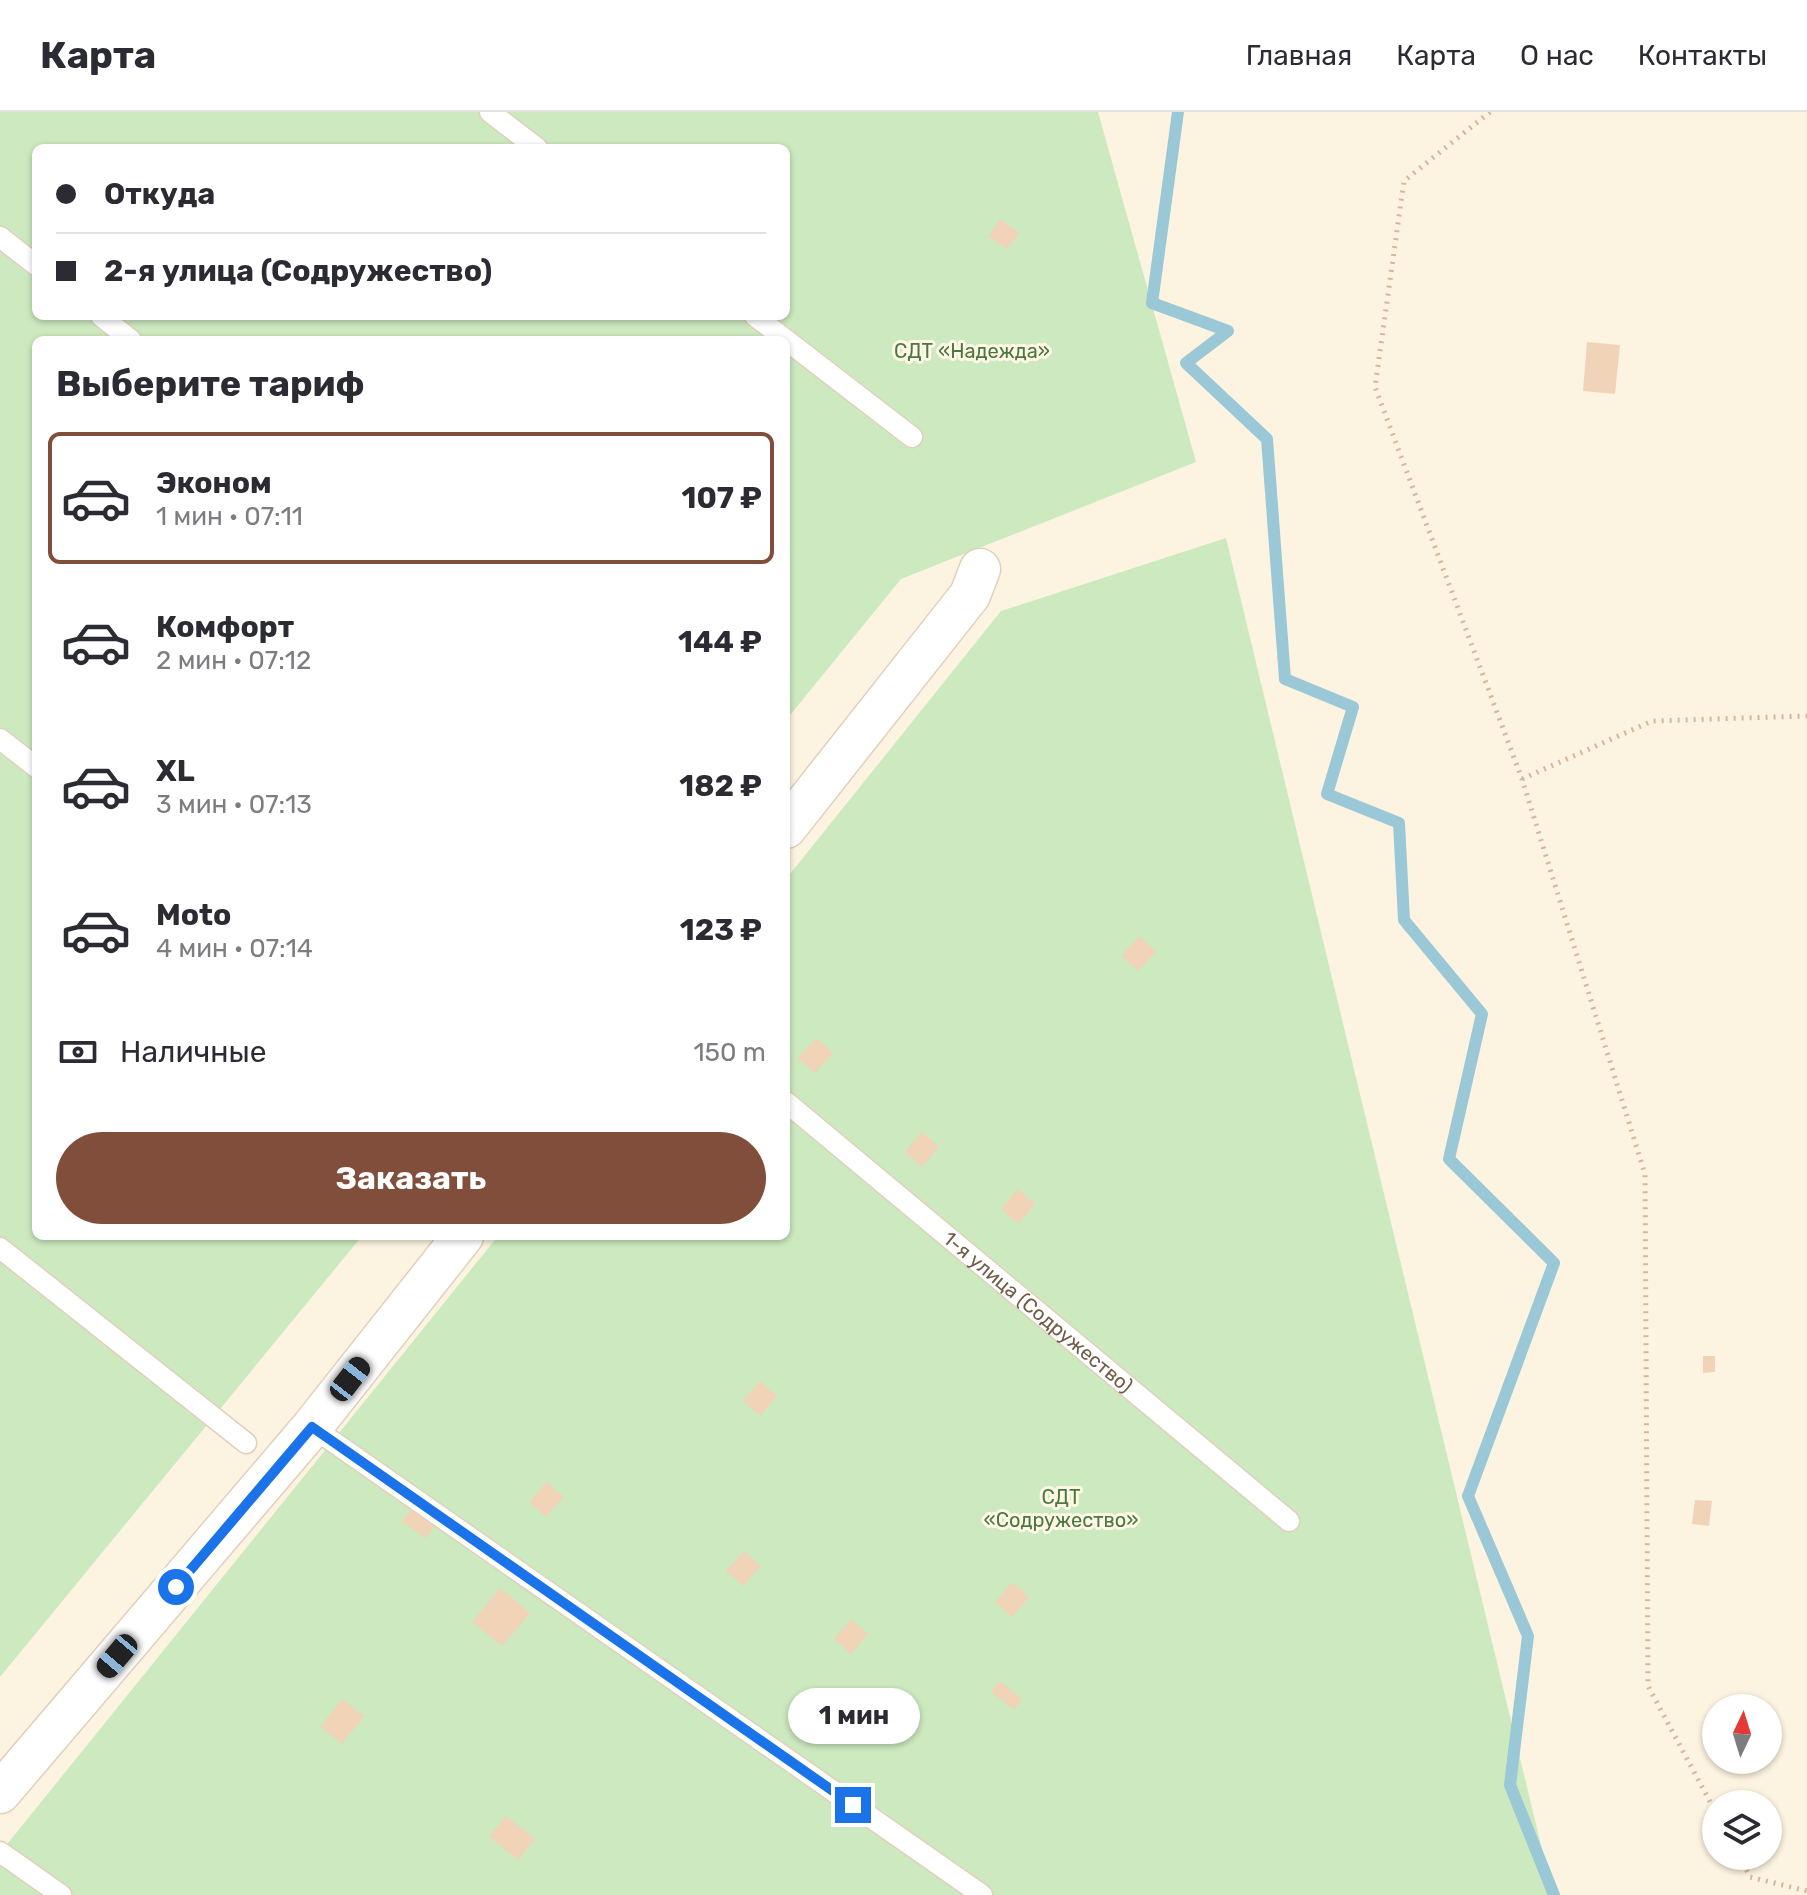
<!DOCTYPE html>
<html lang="ru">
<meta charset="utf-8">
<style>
:root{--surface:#fff;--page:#f7f7f7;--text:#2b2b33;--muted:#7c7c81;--line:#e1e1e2;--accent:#804e3b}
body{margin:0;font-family:Rubik,sans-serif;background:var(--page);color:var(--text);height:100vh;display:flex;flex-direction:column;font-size:30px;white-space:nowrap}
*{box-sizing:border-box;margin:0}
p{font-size:26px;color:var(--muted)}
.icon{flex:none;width:44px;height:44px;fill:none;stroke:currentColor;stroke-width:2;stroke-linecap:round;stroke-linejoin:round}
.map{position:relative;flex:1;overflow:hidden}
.drawer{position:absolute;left:32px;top:224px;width:758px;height:904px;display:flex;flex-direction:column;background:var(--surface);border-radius:12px;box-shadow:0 2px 6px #0004}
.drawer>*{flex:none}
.hud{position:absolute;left:32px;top:32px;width:758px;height:176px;border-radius:12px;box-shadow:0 2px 6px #0004;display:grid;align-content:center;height:176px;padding:0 24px;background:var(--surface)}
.needle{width:52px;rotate:4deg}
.fabs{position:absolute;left:1702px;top:1582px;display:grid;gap:16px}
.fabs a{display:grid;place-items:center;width:80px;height:80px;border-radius:50%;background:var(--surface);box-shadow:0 2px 6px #0004;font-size:40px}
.end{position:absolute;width:36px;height:36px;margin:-18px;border:10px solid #1a73e8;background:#fff;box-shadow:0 0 0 4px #fff}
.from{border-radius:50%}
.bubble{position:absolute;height:56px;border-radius:28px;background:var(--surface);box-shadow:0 2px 6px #0004;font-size:26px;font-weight:700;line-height:56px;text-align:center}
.car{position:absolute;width:24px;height:48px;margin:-24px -12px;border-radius:10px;box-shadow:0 0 6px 2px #0007;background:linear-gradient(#222 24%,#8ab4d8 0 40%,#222 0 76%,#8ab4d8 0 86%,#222 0)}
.hud b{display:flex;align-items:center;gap:28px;height:76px;font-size:30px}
.hud b+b{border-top:2px solid var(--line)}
.hud i{width:20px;height:20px;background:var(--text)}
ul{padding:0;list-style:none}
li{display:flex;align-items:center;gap:24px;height:132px;margin:0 16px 12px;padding:0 8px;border:4px solid transparent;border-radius:12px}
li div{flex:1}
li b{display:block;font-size:30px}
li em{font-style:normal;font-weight:700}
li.selected{border-color:var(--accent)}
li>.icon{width:72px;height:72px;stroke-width:1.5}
h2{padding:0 24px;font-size:36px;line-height:96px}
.pay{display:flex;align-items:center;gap:20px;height:88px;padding:0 24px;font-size:30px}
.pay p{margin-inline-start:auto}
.primary-button{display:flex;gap:16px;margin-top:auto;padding:16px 24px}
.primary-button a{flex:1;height:92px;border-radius:48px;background:var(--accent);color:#fff;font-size:32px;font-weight:700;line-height:92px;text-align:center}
header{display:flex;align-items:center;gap:48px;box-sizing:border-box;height:112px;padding:0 40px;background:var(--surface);border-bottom:2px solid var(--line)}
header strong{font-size:38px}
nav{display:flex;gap:44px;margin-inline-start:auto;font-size:28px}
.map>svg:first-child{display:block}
</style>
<header>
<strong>Карта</strong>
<nav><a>Главная</a><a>Карта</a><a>О нас</a><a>Контакты</a></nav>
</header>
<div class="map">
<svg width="1807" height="1783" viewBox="0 0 1807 1783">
<rect width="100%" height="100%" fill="#fcf4e0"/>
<g fill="#cce9bf" fill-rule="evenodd">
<path d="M0,0H1098L1196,350L901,467L786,608V228H36V1124H362L0,1565ZM36,36H786V204H36Z"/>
<polygon points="1226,426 1553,1783 0,1783 0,1741 498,1124 786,1124 786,767 1001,499"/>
</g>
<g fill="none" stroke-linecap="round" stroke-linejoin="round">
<polyline stroke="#9bc8d7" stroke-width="12" points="1178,0 1152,191 1228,219 1186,251 1267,327 1285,567 1353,595 1327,682 1399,711 1404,808 1482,902 1449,1047 1554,1151 1468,1384 1528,1524 1510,1673 1554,1783"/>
</g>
<g fill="#f1d4b7">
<polygon points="1000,107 1019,121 1007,137 988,124"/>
<polygon points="1587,230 1620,233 1615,282 1583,279"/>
<polygon points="1139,824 1156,839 1138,859 1121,844"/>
<polygon points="816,926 833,941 815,961 798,946"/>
<polygon points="922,1020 939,1035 922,1055 905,1040"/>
<polygon points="1018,1077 1035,1092 1018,1112 1001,1097"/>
<polygon points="1703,1244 1715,1244 1715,1260 1703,1261"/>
<polygon points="760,1269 777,1284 760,1304 743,1289"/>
<polygon points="547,1370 564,1385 546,1405 529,1390"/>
<polygon points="1695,1388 1712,1389 1709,1414 1692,1412"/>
<polygon points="412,1394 437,1410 426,1426 402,1410"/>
<polygon points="744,1439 761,1454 743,1474 726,1459"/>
<polygon points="1012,1470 1029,1485 1012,1505 995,1490"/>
<polygon points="500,1476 530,1501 502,1534 472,1510"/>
<polygon points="851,1507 868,1522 851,1542 834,1527"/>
<polygon points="1000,1569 1022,1587 1014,1598 991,1580"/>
<polygon points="342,1587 364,1604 342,1632 320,1615"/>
<polygon points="506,1704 535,1727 518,1748 489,1724"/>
</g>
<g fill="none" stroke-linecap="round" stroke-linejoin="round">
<defs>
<g id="service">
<polyline points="490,0 537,36"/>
<polyline points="0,125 36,153"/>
<polyline points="101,204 131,228"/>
<polyline points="755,204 912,325"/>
<polyline points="0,627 36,655"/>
<path id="s1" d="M786,990L1289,1409"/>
<polyline points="0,1136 246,1331"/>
<polyline points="312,1315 982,1783"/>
<polyline points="0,1740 61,1783"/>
</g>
<g id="minor">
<polyline points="786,716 970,483 980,457"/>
<polyline points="0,1681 312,1315 463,1124"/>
</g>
</defs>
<use href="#service" stroke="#e0d0bc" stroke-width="23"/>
<use href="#minor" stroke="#e0d0bc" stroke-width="43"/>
<g stroke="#d6b79b" stroke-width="5" stroke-dasharray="2 6" stroke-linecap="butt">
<polyline points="1490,0 1404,69 1375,275 1522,667 1645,1062 1648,1574 1716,1701"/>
<polyline points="1522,667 1652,609 1807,604"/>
<polyline points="1739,1744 1750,1765 1807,1779"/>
</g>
<use href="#service" stroke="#fff" stroke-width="20"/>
<use href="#minor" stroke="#fff" stroke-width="40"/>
</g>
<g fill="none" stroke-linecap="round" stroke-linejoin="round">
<polyline stroke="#1a73e8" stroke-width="10" points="176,1475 312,1315 853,1693"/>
</g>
<g text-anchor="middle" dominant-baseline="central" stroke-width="6" stroke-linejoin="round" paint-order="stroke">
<g font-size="20" fill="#4b7840" stroke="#fff7e6">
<text x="972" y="239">СДТ «Надежда»</text>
<text x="1061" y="1385">СДТ<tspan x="1061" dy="23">«Содружество»</tspan></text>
</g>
<g font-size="20" fill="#725b47" stroke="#fff7e6">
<text stroke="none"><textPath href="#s1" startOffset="328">1-я улица (Содружество)</textPath></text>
</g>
</g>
</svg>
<div class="fabs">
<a><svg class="needle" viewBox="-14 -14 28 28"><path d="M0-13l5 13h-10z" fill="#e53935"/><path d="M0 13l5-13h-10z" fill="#7c7c81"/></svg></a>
<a><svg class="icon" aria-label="layers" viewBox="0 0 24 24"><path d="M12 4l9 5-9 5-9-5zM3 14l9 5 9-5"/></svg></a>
</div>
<i class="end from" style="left:176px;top:1475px"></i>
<i class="end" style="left:853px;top:1693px"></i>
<div class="bubble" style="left:788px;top:1576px;width:132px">1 мин</div>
<i class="car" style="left:350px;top:1267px;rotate:38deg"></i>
<i class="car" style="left:117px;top:1544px;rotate:220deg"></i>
<div class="hud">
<b><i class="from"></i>Откуда</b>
<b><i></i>2-я улица (Содружество)</b>
</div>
<section class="drawer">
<h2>Выберите тариф</h2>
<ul>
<li class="selected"><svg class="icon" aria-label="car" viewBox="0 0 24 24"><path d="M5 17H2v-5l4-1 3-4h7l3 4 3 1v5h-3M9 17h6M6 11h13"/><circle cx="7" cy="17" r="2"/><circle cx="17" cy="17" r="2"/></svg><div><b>Эконом</b><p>1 мин · 07:11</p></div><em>107 ₽</em></li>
<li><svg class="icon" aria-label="car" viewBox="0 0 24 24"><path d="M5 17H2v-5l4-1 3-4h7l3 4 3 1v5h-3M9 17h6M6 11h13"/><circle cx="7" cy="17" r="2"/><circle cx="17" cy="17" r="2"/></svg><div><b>Комфорт</b><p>2 мин · 07:12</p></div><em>144 ₽</em></li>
<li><svg class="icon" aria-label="car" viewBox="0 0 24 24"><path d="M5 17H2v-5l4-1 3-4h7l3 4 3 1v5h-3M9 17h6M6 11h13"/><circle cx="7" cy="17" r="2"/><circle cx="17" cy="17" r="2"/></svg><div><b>XL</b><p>3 мин · 07:13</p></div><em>182 ₽</em></li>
<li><svg class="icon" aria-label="car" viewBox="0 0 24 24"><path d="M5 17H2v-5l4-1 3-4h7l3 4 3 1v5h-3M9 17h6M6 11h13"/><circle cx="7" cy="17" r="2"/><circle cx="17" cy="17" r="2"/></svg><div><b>Moto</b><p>4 мин · 07:14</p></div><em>123 ₽</em></li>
</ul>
<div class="pay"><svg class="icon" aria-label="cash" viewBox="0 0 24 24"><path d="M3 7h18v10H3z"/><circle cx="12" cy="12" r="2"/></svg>Наличные<p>150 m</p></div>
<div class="primary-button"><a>Заказать</a></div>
</section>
</div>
